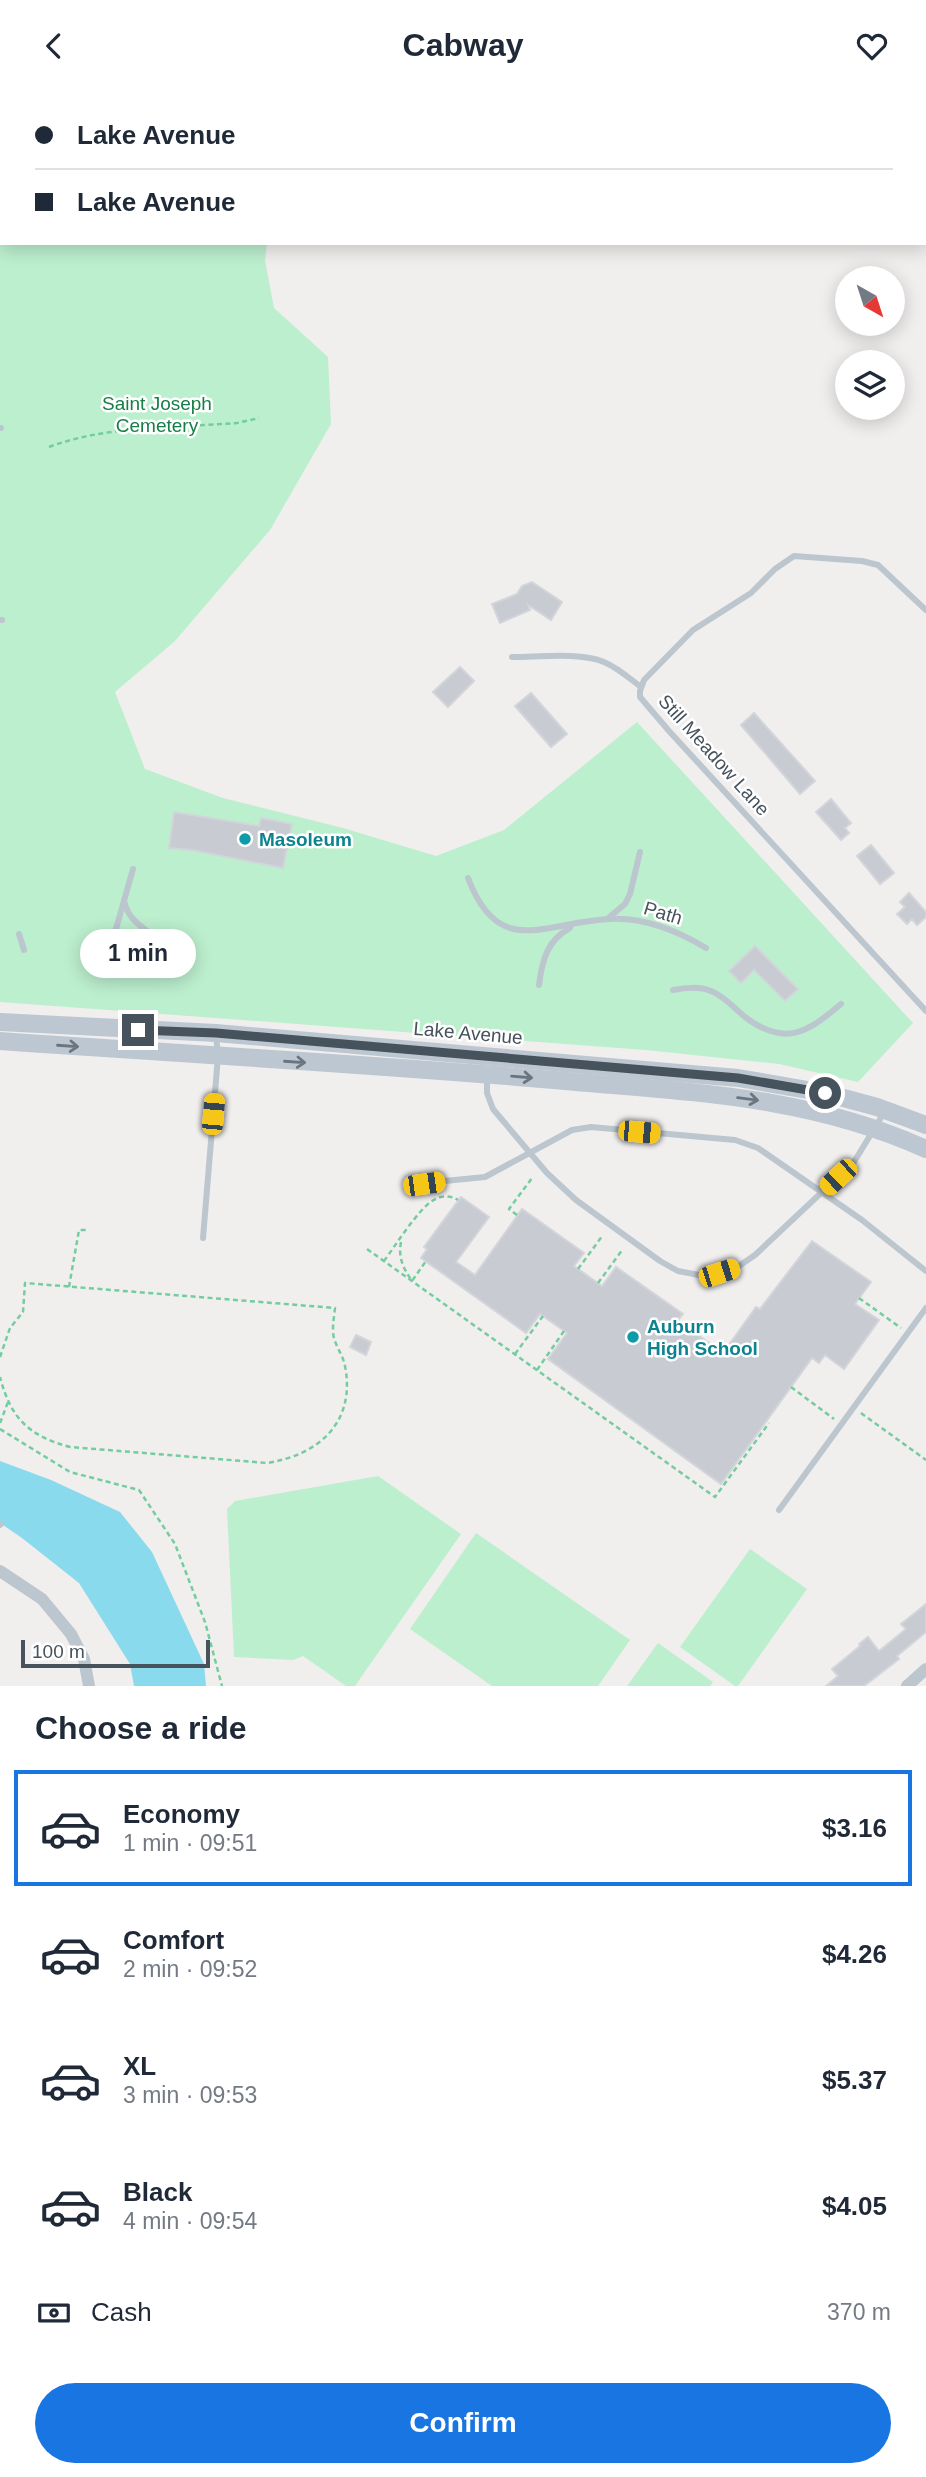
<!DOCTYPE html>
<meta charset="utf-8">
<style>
:root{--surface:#fff;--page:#f2f2f3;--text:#1f2937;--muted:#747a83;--line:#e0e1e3;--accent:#1875e2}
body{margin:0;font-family:Arial,sans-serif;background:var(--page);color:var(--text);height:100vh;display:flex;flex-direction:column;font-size:26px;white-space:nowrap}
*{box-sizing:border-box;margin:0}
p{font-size:23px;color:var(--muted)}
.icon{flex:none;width:38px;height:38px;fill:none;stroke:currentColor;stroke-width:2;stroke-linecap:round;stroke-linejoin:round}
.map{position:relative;height:1595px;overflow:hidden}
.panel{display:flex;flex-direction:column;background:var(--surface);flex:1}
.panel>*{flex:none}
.hud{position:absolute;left:0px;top:0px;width:928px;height:154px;box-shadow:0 4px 18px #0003;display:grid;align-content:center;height:154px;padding:0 35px;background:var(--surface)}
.needle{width:46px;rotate:141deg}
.tools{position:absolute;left:835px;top:175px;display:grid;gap:14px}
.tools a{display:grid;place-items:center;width:70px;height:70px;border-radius:50%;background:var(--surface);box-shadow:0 4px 18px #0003;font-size:35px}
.scale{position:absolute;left:21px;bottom:18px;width:189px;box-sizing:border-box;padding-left:7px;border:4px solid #46525c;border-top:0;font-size:19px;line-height:24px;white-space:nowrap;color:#46525c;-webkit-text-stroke:5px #fff;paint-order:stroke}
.end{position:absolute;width:32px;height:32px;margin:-16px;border:9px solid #46525c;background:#fff;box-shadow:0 0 0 4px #fff}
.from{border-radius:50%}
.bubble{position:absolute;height:49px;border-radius:24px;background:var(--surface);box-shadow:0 4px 18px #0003;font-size:23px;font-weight:800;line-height:49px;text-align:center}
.car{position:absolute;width:21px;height:42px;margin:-21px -10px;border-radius:9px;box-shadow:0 0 5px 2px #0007;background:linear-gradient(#f5c518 24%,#345 0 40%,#f5c518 0 76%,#345 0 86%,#f5c518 0)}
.hud b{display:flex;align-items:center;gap:24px;height:66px;font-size:26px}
.hud b+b{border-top:2px solid var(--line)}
.hud i{width:18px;height:18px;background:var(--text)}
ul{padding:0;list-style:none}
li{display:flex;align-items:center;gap:21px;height:116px;margin:0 14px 10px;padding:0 21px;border:4px solid transparent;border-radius:0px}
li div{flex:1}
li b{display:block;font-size:26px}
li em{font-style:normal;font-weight:800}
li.on{border-color:var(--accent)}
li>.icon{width:63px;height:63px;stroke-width:1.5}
h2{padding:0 35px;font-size:32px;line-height:84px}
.pay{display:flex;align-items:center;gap:18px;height:77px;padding:0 35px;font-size:26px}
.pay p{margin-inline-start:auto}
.cta{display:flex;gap:14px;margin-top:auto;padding:14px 35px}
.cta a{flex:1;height:80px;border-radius:42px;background:var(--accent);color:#fff;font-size:28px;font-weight:800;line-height:80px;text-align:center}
header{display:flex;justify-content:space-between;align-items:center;height:91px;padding:0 35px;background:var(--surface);font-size:32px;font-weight:800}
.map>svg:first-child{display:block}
</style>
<header><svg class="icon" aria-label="back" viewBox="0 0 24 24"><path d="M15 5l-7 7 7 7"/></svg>Cabway<svg class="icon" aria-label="heart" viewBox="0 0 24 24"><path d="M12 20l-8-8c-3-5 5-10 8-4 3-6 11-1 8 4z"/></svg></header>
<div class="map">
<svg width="926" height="1595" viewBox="0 0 926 1595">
<rect width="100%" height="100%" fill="#f1eeee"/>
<g fill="#bcefce">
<polygon points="0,0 268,0 2,2 2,152 267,152 265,169 274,217 328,266 331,333 270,439 175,550 115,601 145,678 223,707 343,737 436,765 504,739 637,631 913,932 858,991 779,973 646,959 0,911"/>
<polygon points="378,1385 461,1443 355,1595 346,1595 303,1565 293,1569 234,1566 227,1418 235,1410"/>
<polygon points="476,1442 630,1549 598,1595 492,1595 410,1538"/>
<polygon points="750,1458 807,1498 738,1595 735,1595 680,1556"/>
<polygon points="658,1552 713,1591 710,1595 627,1595"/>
</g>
<polygon fill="#89daec" points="0,1370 51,1389 120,1421 152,1461 204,1573 206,1595 134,1595 130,1573 79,1492 22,1447 0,1432"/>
<g fill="#c8cbd1" stroke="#d2d5da" stroke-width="2">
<polygon points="532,491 562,511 551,529 528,514 530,519 500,532 492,513 517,503 522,495"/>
<polygon points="460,576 474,590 448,616 433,601"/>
<polygon points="531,602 567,643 551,656 515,615"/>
<polygon points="754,622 815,690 800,703 741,634"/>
<polygon points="831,708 851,732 845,737 849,742 841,749 816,721"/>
<polygon points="174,721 259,735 261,727 292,733 283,777 192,759 169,757"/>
<polygon points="871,754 894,782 880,793 857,765"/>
<polygon points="909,802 926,821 926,826 917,834 912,828 907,833 897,823 905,816 900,811"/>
<polygon points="755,855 798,898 785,910 754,879 741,892 729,880"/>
<polygon points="461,1106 489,1126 456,1171 475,1184 522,1118 584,1162 574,1175 602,1195 616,1176 683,1223 678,1229 717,1258 723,1251 728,1255 756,1216 760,1218 812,1150 871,1191 855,1213 879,1229 844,1278 825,1264 819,1272 812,1267 721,1393 548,1268 567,1242 540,1223 526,1242 421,1167 427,1158 424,1156"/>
<polygon points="356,1244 371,1251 366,1264 350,1256"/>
<polygon points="926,1513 926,1541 897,1565 899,1568 864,1595 826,1595 838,1585 832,1578 860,1555 859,1553 868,1546 879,1560 906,1538 901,1533"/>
</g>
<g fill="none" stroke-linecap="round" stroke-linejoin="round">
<g stroke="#74cd9f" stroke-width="2.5" stroke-dasharray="5 3.5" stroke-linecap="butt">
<path d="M49,356C108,334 175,337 237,332L259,327"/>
<polyline points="517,1124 509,1118 532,1087"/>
<path d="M401,1151C398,1166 403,1177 412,1190L426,1170"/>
<polyline points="367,1158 715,1406 769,1332"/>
<path d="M384,1170C395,1155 418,1119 432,1110C441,1104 450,1104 458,1109"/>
<polyline points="578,1178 603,1144"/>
<polyline points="598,1192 623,1158"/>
<polyline points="69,1196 79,1139 89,1139"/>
<polyline points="859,1207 901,1237"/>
<polyline points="515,1263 543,1225"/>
<path d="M0,1266L10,1237L23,1221L25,1192L335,1217C334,1227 331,1241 335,1250C338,1259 343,1265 345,1275C356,1331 319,1364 267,1372L70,1356C29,1345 11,1328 0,1286"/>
<polyline points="537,1279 564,1240"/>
<polyline points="791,1296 834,1328"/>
<polyline points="861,1322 926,1369"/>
<polyline points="0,1332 8,1311"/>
<polyline points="0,1338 70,1381 139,1399 175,1453 205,1531 222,1595"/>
</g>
<g stroke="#bcc6ce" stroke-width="6">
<polyline points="0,337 1,337"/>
<polyline points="926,519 878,474 862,470 794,465 775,478 751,502 693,539 644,589 640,600 640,606 669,640 926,920"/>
<polyline points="0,529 2,529"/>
<path d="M512,566C539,566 580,561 604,571C618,577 629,587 641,596"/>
<path d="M468,787C499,869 545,831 609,828C644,826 676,839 706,857"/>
<path d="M124,810C128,826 137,833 150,842"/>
<polyline points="607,828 625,813 630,803 640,761"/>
<polyline points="19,843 24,859"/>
<polyline points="111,845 116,838 133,778"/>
<path d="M539,894C542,870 547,849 570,837"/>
<path d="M673,899C685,897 699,895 711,900C724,905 734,917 745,926C785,956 807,942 841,913"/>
<polyline points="487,984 487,1002 493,1018 547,1082 576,1109 660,1170 678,1180 699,1184 718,1182 739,1175 755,1164 854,1071 885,1020"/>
<polyline points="424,1092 485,1086 572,1039 591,1036 735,1049 758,1057 862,1129 926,1180"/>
<polyline points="203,1147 218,965 216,944"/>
<polyline points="779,1419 926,1217"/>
<polyline points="0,1434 1,1433"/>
</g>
<g stroke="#bcc6ce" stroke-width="12">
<polyline points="0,1480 42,1508 71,1543 84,1568 89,1595"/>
<polyline points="907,1595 926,1578"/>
</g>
<g stroke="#bcc7d2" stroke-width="18">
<polyline points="0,931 216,942 738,987 825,1002 877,1016 926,1034"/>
<path d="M0,950C185,963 370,973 554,989C683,1001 805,1003 926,1058"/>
</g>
</g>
<defs><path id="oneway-shaft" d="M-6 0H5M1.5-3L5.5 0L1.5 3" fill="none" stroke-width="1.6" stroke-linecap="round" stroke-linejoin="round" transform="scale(1.75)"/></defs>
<g stroke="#69757f">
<use href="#oneway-shaft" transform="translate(68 955) rotate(4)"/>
<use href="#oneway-shaft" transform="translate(295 971) rotate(4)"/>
<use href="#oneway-shaft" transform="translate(522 986) rotate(5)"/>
<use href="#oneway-shaft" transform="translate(748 1008) rotate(7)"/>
</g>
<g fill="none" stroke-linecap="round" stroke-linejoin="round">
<polyline stroke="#46525c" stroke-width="9" points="138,939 216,942 738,987 825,1002"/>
</g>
<g fill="#0f9aa8" stroke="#fff" stroke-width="2.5">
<circle cx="245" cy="748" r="7"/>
<circle cx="633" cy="1246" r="7"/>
</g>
<g text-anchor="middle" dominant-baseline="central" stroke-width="5" stroke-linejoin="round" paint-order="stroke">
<g font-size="19" fill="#167e47" stroke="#fff">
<text x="157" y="312">Saint Joseph<tspan x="157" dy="22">Cemetery</tspan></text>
</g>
<g font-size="19" fill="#46525c" stroke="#fff">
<text transform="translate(714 664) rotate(48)">Still Meadow Lane</text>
<text transform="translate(663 822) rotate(17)">Path</text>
<text transform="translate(468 942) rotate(5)">Lake Avenue</text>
</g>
<g font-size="19" font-weight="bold" fill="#0d838f" stroke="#fff" text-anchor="start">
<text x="259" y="748">Masoleum</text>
<text x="647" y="1235">Auburn<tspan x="647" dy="22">High School</tspan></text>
</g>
</g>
</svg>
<div class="tools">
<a><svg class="needle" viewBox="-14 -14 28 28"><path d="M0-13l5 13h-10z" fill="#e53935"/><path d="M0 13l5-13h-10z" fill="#747a83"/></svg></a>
<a><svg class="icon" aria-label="layers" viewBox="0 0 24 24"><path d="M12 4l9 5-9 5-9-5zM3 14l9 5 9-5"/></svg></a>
</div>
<div class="scale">100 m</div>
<i class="end from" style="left:825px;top:1002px"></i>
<i class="end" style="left:138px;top:939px"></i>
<div class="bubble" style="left:80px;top:838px;width:116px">1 min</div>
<i class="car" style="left:213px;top:1023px;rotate:5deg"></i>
<i class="car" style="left:639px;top:1041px;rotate:95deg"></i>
<i class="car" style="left:838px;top:1086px;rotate:227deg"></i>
<i class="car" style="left:424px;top:1093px;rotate:82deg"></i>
<i class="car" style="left:719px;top:1182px;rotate:72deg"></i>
<div class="hud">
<b><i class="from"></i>Lake Avenue</b>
<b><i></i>Lake Avenue</b>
</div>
</div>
<section class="panel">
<h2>Choose a ride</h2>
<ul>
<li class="on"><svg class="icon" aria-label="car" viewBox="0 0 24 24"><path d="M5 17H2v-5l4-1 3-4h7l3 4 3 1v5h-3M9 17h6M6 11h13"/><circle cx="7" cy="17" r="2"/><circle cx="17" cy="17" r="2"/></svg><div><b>Economy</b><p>1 min · 09:51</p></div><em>$3.16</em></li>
<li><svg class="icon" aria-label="car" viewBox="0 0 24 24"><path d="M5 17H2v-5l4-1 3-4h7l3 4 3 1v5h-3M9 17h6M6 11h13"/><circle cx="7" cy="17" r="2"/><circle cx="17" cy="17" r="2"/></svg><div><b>Comfort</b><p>2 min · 09:52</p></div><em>$4.26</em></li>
<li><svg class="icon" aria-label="car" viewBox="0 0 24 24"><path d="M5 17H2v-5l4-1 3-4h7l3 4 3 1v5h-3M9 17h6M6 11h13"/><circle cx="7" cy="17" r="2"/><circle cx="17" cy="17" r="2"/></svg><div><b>XL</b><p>3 min · 09:53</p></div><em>$5.37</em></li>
<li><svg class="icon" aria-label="car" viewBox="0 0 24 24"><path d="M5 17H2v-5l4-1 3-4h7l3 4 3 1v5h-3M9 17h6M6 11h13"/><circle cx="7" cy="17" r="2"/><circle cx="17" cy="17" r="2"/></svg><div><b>Black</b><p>4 min · 09:54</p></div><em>$4.05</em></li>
</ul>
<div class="pay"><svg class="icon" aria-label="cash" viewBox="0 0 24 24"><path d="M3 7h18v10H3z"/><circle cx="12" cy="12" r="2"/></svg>Cash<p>370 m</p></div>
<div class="cta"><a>Confirm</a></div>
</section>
